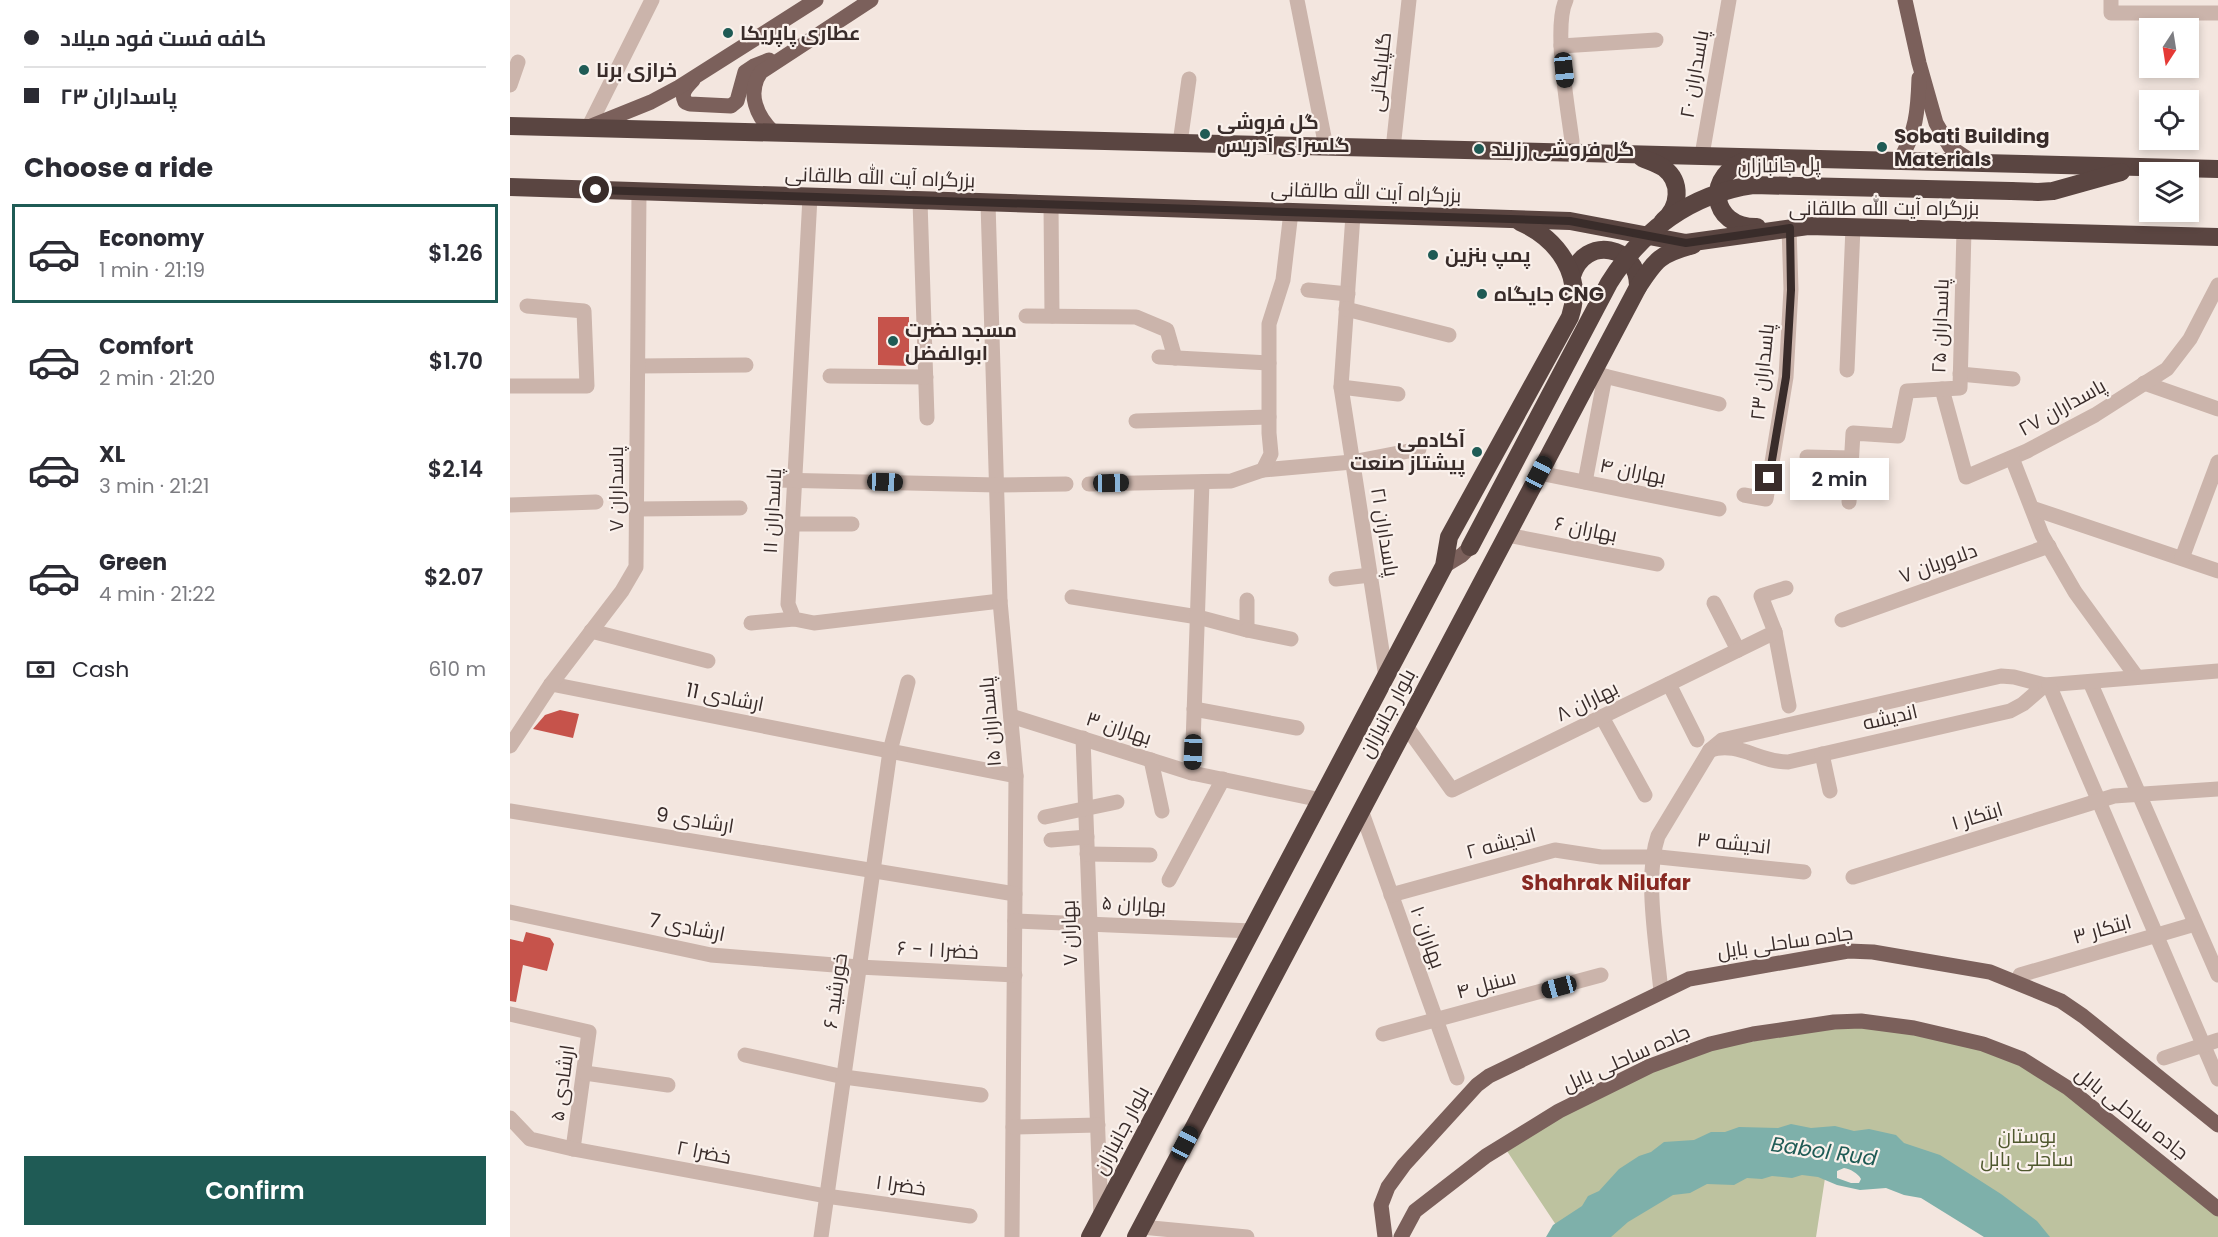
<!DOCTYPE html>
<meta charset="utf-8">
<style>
:root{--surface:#fff;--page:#f2f2f3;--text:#2b2b33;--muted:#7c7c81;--line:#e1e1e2;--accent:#1f5b55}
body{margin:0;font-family:Poppins,Cairo,sans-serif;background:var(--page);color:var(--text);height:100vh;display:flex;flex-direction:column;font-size:22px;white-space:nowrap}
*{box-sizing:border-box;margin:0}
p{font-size:20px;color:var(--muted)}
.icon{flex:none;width:33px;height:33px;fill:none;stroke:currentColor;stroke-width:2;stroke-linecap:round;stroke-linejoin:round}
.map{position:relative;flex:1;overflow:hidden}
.drawer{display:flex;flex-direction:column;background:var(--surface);width:510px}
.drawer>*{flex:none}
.top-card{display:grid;align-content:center;height:132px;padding:0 24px;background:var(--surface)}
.needle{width:39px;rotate:192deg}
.tools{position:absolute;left:1629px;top:18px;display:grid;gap:12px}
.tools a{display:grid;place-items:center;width:60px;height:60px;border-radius:0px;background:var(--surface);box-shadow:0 3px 9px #0003;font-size:30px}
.end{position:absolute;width:27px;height:27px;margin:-14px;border:8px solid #392c2a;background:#fff;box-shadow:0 0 0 3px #fff}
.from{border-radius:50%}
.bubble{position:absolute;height:42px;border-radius:0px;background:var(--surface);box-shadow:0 3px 9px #0003;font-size:20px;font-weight:600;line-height:42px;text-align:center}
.car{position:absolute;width:18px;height:36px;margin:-18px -9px;border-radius:8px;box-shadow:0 0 4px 2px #0007;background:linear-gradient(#222 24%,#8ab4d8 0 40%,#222 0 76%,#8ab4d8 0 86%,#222 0)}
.top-card b{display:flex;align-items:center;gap:21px;height:57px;font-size:22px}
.top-card b+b{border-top:2px solid var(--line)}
.top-card i{width:15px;height:15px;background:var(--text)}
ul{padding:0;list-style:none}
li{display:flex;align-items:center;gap:18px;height:99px;margin:0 12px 9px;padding:0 12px;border:3px solid transparent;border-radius:0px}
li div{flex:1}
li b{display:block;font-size:22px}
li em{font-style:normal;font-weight:600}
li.on{border-color:var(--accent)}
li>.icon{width:54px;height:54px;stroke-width:1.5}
h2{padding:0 24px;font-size:27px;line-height:72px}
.pay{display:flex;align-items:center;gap:15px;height:66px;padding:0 24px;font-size:22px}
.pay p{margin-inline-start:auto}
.action{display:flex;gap:12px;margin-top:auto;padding:12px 24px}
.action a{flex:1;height:69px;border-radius:0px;background:var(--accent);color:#fff;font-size:24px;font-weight:600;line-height:69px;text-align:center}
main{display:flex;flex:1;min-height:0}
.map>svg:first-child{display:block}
</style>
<main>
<section class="drawer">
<div class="top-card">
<b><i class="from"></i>کافه فست فود میلاد</b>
<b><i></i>پاسداران ۲۳</b>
</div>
<h2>Choose a ride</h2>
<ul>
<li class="on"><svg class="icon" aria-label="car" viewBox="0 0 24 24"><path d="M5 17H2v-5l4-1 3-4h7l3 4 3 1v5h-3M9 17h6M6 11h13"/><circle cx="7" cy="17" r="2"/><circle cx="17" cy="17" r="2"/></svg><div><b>Economy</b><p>1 min · 21:19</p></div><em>$1.26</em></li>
<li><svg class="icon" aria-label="car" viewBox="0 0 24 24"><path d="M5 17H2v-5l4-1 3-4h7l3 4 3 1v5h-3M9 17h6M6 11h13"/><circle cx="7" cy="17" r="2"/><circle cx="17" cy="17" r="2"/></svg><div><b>Comfort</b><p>2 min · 21:20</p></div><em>$1.70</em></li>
<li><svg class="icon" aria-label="car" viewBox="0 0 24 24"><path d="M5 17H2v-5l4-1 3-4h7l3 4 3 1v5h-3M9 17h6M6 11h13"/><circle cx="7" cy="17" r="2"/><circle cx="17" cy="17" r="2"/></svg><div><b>XL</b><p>3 min · 21:21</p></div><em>$2.14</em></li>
<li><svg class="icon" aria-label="car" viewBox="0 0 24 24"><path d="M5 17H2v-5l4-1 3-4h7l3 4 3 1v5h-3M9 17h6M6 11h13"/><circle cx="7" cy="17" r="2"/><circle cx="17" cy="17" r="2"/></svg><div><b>Green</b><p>4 min · 21:22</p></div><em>$2.07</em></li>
</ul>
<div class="pay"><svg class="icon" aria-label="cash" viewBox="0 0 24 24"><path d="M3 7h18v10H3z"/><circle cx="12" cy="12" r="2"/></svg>Cash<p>610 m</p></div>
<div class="action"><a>Confirm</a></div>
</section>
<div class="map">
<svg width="1708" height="1237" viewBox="0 0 1708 1237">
<rect width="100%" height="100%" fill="#f3e6df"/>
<polygon fill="#bdc29f" points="1351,1021 1512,1059 1708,1209 1708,1237 1518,1237 1319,1152 1306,1237 1054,1237 993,1145 1165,1056"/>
<path fill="#7eb0aa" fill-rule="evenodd" d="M1281,1124L1301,1128L1325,1126L1344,1131L1359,1129L1386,1135L1394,1143L1430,1155L1491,1194L1527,1221L1540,1237H1474L1411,1198L1394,1195L1376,1188L1350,1190L1327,1185L1308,1177L1292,1175L1282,1178L1262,1176L1252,1179L1237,1178L1224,1185L1197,1184L1180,1193L1163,1195L1118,1222L1101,1237H1036L1043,1225L1072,1206L1078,1196L1089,1191L1109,1169L1129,1156L1141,1152L1154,1142L1184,1140L1201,1132H1215L1229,1127L1268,1128ZM1334,1168C1340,1169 1348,1173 1351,1179L1349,1183H1341L1327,1178V1171Z"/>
<g fill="#c6534b">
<polygon points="368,317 399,317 399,366 368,365"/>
<polygon points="50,710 69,714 63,738 23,729 35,715"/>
<polygon points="16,932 40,938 44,944 37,971 13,965 6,1002 0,1001 0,939 13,942"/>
</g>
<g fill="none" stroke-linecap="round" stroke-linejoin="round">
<g stroke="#cbb4ab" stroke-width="15">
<polyline points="787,0 816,147"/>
<path d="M1056,0C1043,27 1058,109 1062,141L1060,153"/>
<polyline points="1601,0 1601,13 1708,13"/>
<polyline points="1051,46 1146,40"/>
<polyline points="0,85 8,62"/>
<polyline points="78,128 142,0"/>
<polyline points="670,143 679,79"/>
<polyline points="883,149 899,0"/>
<polyline points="1192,155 1219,0"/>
<polyline points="300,197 278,604 284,619 304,623 490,601"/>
<polyline points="410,201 417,418"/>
<polyline points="478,203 490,601 506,776 502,1237"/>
<polyline points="541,205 542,316"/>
<polyline points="843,215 831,387 876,677"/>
<polyline points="798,290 838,294"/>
<polyline points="836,309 939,335"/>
<polyline points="516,316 626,317 657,330 665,358"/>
<polyline points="649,357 759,363"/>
<polyline points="128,366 236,365"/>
<polyline points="1337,370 1343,227"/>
<polyline points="1082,373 1209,404"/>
<polyline points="1450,374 1503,379"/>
<polyline points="320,376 416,377"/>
<polyline points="1634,383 1708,409"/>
<polyline points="0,386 77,386 74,311 17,306"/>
<polyline points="831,387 888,394"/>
<polyline points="1432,389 1456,477 1517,451 1585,415 1657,369 1680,339 1708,285"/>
<polyline points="626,421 759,417"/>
<polyline points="1297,457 1341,458"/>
<polyline points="1502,458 1532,535 1565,592 1626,676"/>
<polyline points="753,470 842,462 909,449"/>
<polyline points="1029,473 1209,509"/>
<polyline points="266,480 487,485 556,484"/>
<polyline points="1075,482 1095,376"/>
<polyline points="579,484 721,481 753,470 761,454 759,433 759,324 773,280 781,212"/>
<polyline points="1234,495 1256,499 1276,377 1281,289 1279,228"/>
<polyline points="1339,502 1343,433 1388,436 1397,391 1450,388 1454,230"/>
<polyline points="0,505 86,502"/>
<polyline points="1522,508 1708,571"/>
<polyline points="127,509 230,508"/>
<polyline points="283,524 342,524"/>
<polyline points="997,535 1147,564"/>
<polyline points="1672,558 1708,462"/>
<polyline points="826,579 860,575"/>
<polyline points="562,597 688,617 737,630 737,600"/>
<polyline points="1204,603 1228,650"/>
<polyline points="1332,620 1539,546"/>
<polyline points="241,623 284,619"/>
<polyline points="737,630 781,639"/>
<polyline points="81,631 198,661"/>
<polyline points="1265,632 1279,706"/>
<path d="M1491,676L1504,677L1535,685L1513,704L1500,711L1278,762C1248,762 1229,741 1200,750L1212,740Z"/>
<polyline points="1580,682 1708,975"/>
<polyline points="41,684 506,776"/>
<polyline points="1159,684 1187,740"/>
<polyline points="1535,685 1708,671"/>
<polyline points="1539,685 1708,1079"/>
<polyline points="684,709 787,728"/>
<polyline points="501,716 682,773 811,800"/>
<polyline points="1092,717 1135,795"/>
<polyline points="896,726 942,790 1265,632 1251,596 1276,588"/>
<polyline points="573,738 591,1216"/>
<polyline points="0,746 41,684 112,591 126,567 129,192"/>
<polyline points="1312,754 1320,791"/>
<polyline points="641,760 652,811"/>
<polyline points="682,773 692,482"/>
<polyline points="851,810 947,1078"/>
<polyline points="0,811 505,894"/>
<polyline points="535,817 607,802"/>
<polyline points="541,840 577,837"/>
<polyline points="577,854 640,855"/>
<polyline points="1343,877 1604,796 1708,789"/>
<polyline points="659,880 713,779"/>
<polyline points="881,895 1045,850 1091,857 1149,857 1294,872"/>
<polyline points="0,912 201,955 349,967 505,975"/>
<polyline points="505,921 742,931"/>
<polyline points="1510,975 1685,924"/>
<path d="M1151,992C1147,948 1134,877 1148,836L1200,750"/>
<polyline points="0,1014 79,1032 63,1149"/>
<polyline points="873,1034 1091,975"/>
<polyline points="235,1055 334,1077 471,1095"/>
<polyline points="1654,1058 1708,1040"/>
<polyline points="75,1073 158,1085"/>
<polyline points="0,1118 20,1139 63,1149 316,1196 460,1216"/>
<polyline points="503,1127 588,1125"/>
<polyline points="631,1227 737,1237"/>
<polyline points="311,1237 380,751 398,682"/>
</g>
<g stroke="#7b605b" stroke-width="15">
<polyline points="1395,0 1409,63 1426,123 1440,147 1464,163"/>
<path d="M183,80C177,87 170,92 175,102L180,104L221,106L227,101L235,72L244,66L259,60"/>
<polyline points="79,127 141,102 169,87 306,0"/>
<path d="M264,133C247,117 236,93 251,72L361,0"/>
<path d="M1389,161C1406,134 1408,110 1409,78"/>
<polyline points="934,566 952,555 960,547"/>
<polyline points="875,1237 871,1205 878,1187 894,1165 967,1085 979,1076 1179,979 1338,951 1363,952 1480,972 1551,1001 1573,1016 1708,1125"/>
<polyline points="891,1237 905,1211 976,1156 1049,1111 1140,1066 1200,1044 1243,1034 1324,1022 1351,1021 1404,1028 1473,1044 1512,1059 1558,1088 1708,1209"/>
</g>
<g stroke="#5a4541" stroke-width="18">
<polyline points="0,126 1708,169"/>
<path d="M1132,158C1139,161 1147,163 1154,168C1172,182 1170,207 1153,221"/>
<path d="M1241,159C1192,173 1200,228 1247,227"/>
<polyline points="0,187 1060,221 1176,243 1298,226 1708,237"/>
<polyline points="1501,191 1528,192 1543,191 1611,172"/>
<path d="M1062,276C1074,235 1129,245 1128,287"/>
<path d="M580,1237L934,566L939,537L1060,317C1074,275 1048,239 1010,222"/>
<path d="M626,1237L1128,287C1146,259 1150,254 1183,245"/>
</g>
<path stroke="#5a4541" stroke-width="18" d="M960,547L1099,283C1132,230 1181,194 1243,185L1501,191"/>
</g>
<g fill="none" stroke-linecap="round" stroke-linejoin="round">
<polyline stroke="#392c2a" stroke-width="8" points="86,190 1060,221 1176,243 1280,228 1281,290 1276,377 1259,478"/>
</g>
<g fill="#1f5b55" stroke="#faf1ec" stroke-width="2">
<circle cx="218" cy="33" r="6"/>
<circle cx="74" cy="70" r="6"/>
<circle cx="695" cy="134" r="6"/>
<circle cx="1372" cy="147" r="6"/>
<circle cx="969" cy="149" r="6"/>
<circle cx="923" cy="255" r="6"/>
<circle cx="972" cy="294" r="6"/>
<circle cx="383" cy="341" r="6"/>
<circle cx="967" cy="452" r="6"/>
</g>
<g text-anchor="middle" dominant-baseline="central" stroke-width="4.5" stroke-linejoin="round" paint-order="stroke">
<g font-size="20" font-weight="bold" fill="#392c2a" stroke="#faf1ec" text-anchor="start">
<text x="230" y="33">عطاری پاپریکا</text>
<text x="86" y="70">خرازی برنا</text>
<text x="707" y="122">گل فروشی<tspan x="707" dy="23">گلسرای آدریس</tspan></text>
<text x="1384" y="136">Sobati Building<tspan x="1384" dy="23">Materials</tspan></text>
<text x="981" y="149">گل فروشی رزلند</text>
<text x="935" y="255">پمپ بنزین</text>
<text x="984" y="294">جایگاه CNG</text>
<text x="395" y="330">مسجد حضرت<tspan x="395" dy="23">ابوالفضل</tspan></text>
<text x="955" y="440" text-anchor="end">آکادمی<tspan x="955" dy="23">پیشتاز صنعت</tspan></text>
</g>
<g font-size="20" fill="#392c2a" stroke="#faf1ec">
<text transform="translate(870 72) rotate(-84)">گلپایگانی</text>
<text transform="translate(1184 74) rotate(-80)">پاسداران ۲۰</text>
<text transform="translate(1269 165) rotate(-1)">پل جانبازان</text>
<text transform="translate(370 177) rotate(2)">بزرگراه آیت الله طالقانی</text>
<text transform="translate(856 192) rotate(2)">بزرگراه آیت الله طالقانی</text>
<text x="1374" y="208">بزرگراه آیت الله طالقانی</text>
<text transform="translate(1430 326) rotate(-88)">پاسداران ۲۵</text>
<text transform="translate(1252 372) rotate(-84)">پاسداران ۲۳</text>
<text transform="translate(1552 407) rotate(-29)">پاسداران ۲۷</text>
<text transform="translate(1123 471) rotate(11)">بهاران ۴</text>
<text transform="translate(106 489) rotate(-90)">پاسداران ۷</text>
<text transform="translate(262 511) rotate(-87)">پاسداران ١١</text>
<text transform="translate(1076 529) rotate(11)">بهاران ۶</text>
<text transform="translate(875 532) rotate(81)">پاسداران ۲۱</text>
<text transform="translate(1428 563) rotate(-20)">دلاوریان ۷</text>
<text transform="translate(215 697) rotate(11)">ارشادی 11</text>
<text transform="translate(1077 701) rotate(-26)">بهاران ۸</text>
<text transform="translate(877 713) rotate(-62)">بلوار جانبازان</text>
<text transform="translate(1380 717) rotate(-13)">اندیشه</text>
<text transform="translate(480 722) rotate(-95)">پاسداران ۱۵</text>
<text transform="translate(609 728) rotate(18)">بهاران ۳</text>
<text transform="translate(1467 816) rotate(-17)">ابتکار ۱</text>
<text transform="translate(185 820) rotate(9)">ارشادی 9</text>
<text transform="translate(991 843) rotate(-15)">اندیشه ۲</text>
<text transform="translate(1224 843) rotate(6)">اندیشه ۳</text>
<text transform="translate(624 904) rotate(3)">بهاران ۵</text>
<text transform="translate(177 927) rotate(11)">ارشادی 7</text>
<text transform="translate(1592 929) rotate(-16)">ابتکار ۳</text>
<text transform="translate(559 933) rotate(-92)">بهاران ۷</text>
<text transform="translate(918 937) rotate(70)">بهاران ۱۰</text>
<text transform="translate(1275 942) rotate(-8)">جاده ساحلی بایل</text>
<text transform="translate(428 950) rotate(3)">خضرا ۱ - ۶</text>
<text transform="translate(976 984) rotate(-15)">سنبل ۴</text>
<text transform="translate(325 991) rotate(-82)">خورشید ۶</text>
<text transform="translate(1116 1058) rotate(-24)">جاده ساحلی بابل</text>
<text transform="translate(52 1083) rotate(-82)">ارشادی ۵</text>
<text transform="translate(1622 1113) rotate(38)">جاده ساحلی بابل</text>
<text transform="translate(611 1130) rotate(-62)">بلوار جانبازان</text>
<text transform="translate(194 1152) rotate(11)">خضرا ۲</text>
<text transform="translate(391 1185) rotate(8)">خضرا ۱</text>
</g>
<g font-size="20" fill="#4f582e" stroke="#faf1ec">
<text x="1517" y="1136">بوستان<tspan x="1517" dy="23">ساحلی بابل</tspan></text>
</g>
<g font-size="21" font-weight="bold" fill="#882923" stroke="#faf1ec">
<text x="1096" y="882">Shahrak Nilufar</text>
</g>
<g font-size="21" font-style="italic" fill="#1f5b55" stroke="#faf1ec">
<text transform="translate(1314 1151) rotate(8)">Babol Rud</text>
</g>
</g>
</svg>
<div class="tools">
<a><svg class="needle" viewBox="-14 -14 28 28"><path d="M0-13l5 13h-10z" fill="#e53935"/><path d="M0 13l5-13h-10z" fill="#7c7c81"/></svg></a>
<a><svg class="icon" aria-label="locate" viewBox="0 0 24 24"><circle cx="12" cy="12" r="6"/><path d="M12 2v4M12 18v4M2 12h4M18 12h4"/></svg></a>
<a><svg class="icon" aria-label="layers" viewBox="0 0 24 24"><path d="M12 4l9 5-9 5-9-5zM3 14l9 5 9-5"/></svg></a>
</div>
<i class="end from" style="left:86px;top:190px"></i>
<i class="end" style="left:1259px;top:478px"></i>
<div class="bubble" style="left:1280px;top:458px;width:99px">2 min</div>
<i class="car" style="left:1054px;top:70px;rotate:174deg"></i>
<i class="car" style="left:1029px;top:473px;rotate:28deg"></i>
<i class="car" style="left:375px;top:482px;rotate:92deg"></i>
<i class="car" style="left:601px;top:483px;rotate:89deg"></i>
<i class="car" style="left:683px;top:752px;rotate:182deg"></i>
<i class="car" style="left:1049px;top:987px;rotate:255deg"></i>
<i class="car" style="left:675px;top:1143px;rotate:28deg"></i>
</div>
</main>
